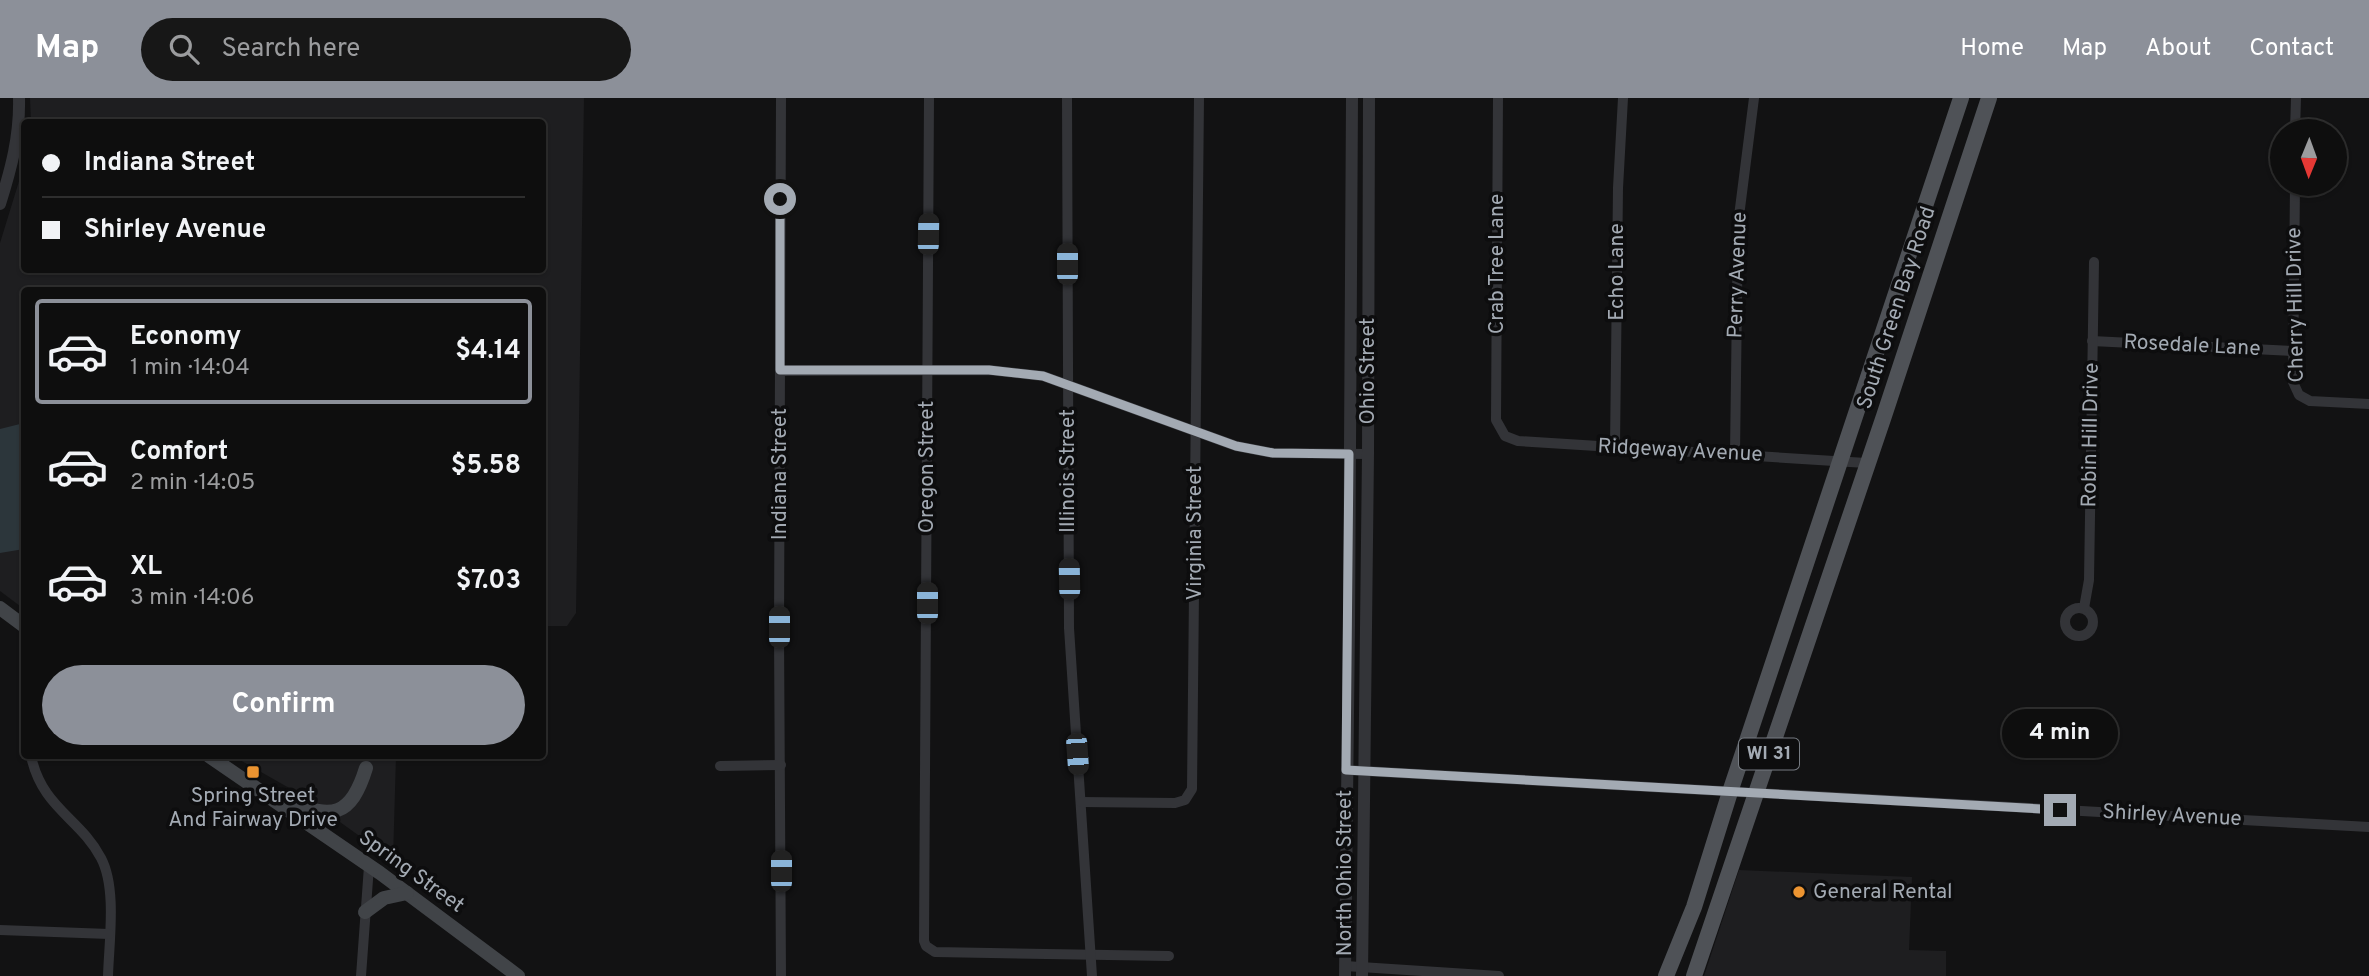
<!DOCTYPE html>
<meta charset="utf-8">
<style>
:root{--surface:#0e0e0e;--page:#171717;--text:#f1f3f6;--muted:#9b9c9e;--line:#2e2e2e;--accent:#8c9099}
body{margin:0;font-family:Overpass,sans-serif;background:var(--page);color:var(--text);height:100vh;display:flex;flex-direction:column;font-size:26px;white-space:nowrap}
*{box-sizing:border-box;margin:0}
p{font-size:23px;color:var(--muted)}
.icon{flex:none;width:38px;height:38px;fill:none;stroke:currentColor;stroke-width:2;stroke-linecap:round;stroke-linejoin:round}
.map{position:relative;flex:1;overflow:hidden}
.panel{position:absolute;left:21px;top:189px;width:525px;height:472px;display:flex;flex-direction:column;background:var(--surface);border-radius:7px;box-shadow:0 2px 5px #0004,0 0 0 2px var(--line)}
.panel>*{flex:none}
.hud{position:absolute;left:21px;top:21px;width:525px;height:154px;border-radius:7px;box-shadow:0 2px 5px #0004,0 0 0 2px var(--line);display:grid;align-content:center;height:154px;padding:0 21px;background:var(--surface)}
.needle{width:46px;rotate:181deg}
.controls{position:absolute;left:2270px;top:21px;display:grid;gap:14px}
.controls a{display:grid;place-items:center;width:77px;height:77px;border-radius:50%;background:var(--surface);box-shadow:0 2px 5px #0004,0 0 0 2px var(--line);font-size:35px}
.end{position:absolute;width:32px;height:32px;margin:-16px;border:9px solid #a3aab3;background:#111;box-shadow:0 0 0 4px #111}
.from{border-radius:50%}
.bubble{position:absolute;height:49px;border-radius:24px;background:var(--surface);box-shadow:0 2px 5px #0004,0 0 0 2px var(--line);font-size:23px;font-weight:700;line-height:49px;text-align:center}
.car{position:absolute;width:21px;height:42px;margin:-21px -10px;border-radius:9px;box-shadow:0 0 5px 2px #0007;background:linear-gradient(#222 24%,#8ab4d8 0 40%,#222 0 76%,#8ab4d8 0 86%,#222 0)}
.hud b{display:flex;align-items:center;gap:24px;height:66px;font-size:26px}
.hud b+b{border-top:2px solid var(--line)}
.hud i{width:18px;height:18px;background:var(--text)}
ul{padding:12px 0 0;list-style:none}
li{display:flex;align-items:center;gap:21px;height:105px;margin:0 14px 10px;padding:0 7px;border:4px solid transparent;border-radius:7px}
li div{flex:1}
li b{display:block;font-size:26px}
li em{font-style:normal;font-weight:700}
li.selected{border-color:var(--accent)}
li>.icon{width:63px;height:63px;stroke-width:1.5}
.cta{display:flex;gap:14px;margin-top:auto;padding:14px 21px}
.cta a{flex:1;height:80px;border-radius:42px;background:var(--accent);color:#fff;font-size:28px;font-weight:700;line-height:80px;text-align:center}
header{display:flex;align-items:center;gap:42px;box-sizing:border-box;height:98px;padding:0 35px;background:var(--accent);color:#fff}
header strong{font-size:33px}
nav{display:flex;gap:38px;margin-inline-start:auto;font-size:24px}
.search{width:490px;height:63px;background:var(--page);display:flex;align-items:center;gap:18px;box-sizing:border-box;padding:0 24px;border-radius:38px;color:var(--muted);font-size:26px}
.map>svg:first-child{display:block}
</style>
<header>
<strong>Map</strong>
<div class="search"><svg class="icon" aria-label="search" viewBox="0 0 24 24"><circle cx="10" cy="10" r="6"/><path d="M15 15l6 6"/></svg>Search here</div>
<nav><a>Home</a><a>Map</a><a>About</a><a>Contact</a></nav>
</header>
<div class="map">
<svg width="2369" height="878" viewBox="0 0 2369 878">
<rect width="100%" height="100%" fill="#121213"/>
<g fill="#1e1e20">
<polygon points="30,0 584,0 576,515 567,528 543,528 542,192 24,192 24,511 0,493 0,145 24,67 24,172 542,172 542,24 31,24"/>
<polygon points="233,658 396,658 393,762 305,699"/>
<polygon points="1739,772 1912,779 1909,852 1946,853 1946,878 1704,878"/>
</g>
<polygon fill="#2c363b" points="24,325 24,451 0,455 0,331"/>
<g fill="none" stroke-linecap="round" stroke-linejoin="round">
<g stroke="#333438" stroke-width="10">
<polyline points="781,0 779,535 781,878"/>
<polyline points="929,0 924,843 926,848 935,854 1169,858"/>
<polyline points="1067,0 1069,530 1092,878"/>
<polyline points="1498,0 1496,322 1505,338 1518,343 1866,365"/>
<polyline points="2295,33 2296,0"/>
<polyline points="2295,86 2293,284 2299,297 2310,303 2369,306"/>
<polyline points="2092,243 2293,253"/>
<polyline points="780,273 989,272 1043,278 1236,348 1273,355 1368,356"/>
<polyline points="1615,349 1618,90 1623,0"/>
<polyline points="1735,356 1738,126 1754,0"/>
<circle cx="2079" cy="524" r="14"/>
<polyline points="2084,510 2089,482 2094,164"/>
<path d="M31,658C42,710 80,720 101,760C117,790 109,844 108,878"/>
<polyline points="720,668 781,667"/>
<polyline points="1346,672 2369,729"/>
<polyline points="1081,704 1175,705 1185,702 1192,691 1199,0"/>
<polyline points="0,832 109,836"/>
<polyline points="1345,868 1499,878"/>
<polyline points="361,878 369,768"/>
</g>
<g stroke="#333438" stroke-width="12">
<path d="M0,106C11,71 20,38 19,0"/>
<polyline points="1345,878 1349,528 1352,0"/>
<polyline points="1362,878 1368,356 1369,0"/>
</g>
<g stroke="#414448" stroke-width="14">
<polyline points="0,510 24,528"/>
<polyline points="209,658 380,775 518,878"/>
<path d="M286,703C332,722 351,719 366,670"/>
<polyline points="365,814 384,800 407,795"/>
</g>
<g stroke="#4f5257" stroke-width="16">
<polyline points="1666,878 1694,809 1730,694 1961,0"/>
<polyline points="1694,878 1884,318 1989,0"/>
</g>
</g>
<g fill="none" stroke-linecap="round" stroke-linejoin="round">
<polyline stroke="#a3aab3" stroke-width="9" points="780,101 780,272 989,272 1043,278 1236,348 1273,355 1349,356 1346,672 2060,712"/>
</g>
<g fill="#ec9431" stroke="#0d0d0e" stroke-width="2.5">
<rect x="246" y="667" width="14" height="14" rx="3.5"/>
<circle cx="1799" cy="794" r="7"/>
</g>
<g text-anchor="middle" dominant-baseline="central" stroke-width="7" stroke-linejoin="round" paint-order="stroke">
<rect fill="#0d0d0e" stroke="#767b82" stroke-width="2" x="1739" y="640.5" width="60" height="31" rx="5"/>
<g font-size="19" font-weight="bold" fill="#a3aab3">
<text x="1769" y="656">WI 31</text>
</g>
<g font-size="21" fill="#a3aab3" stroke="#0d0d0e">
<text transform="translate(1497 166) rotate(-90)">Crab Tree Lane</text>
<text transform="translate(1617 174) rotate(-90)">Echo Lane</text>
<text transform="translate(1738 177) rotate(-88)">Perry Avenue</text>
<text transform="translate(2296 207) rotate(-91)">Cherry Hill Drive</text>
<text transform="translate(1897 210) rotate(-72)">South Green Bay Road</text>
<text transform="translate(2192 248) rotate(3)">Rosedale Lane</text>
<text transform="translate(1368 273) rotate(-90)">Ohio Street</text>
<text transform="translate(2091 337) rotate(-89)">Robin Hill Drive</text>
<text transform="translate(1680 353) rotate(3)">Ridgeway Avenue</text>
<text transform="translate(927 369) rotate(-90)">Oregon Street</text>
<text transform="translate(1068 373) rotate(-90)">Illinois Street</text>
<text transform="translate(780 376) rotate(-90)">Indiana Street</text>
<text transform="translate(1195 435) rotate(-90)">Virginia Street</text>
<text transform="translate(2172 718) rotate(3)">Shirley Avenue</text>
<text transform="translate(411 774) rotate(36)">Spring Street</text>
<text transform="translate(1345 775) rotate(-90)">North Ohio Street</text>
</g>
<g font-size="21" fill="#a3aab3" stroke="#0d0d0e">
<text x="253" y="698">Spring Street<tspan x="253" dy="24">And Fairway Drive</tspan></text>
<text x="1813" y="794" text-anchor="start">General Rental</text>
</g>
</g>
</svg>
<div class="controls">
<a><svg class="needle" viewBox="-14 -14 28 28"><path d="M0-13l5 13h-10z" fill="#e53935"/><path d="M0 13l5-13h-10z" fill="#9b9c9e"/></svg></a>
</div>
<i class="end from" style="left:780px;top:101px"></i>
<i class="end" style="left:2060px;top:712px"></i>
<div class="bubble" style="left:2002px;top:611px;width:116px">4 min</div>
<i class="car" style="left:928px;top:136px;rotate:1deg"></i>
<i class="car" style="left:1067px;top:166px;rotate:0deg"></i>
<i class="car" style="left:1069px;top:481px;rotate:359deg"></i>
<i class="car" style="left:927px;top:505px;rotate:0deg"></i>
<i class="car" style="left:779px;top:529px;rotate:0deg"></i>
<i class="car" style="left:1077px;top:656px;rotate:176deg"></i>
<i class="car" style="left:781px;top:773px;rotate:0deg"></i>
<div class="hud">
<b><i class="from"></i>Indiana Street</b>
<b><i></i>Shirley Avenue</b>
</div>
<section class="panel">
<ul>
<li class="selected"><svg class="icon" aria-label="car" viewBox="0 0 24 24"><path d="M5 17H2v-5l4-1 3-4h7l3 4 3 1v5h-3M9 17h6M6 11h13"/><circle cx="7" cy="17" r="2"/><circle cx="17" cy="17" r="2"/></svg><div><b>Economy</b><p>1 min · 14:04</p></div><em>$4.14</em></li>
<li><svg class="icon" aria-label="car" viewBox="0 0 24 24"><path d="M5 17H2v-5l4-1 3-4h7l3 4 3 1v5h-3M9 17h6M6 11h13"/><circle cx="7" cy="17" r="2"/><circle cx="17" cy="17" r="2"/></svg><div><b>Comfort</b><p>2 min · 14:05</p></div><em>$5.58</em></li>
<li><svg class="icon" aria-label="car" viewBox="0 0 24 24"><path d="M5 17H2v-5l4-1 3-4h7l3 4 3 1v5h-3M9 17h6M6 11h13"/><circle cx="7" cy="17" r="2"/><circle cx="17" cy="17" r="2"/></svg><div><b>XL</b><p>3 min · 14:06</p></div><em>$7.03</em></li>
</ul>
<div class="cta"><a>Confirm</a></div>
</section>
</div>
